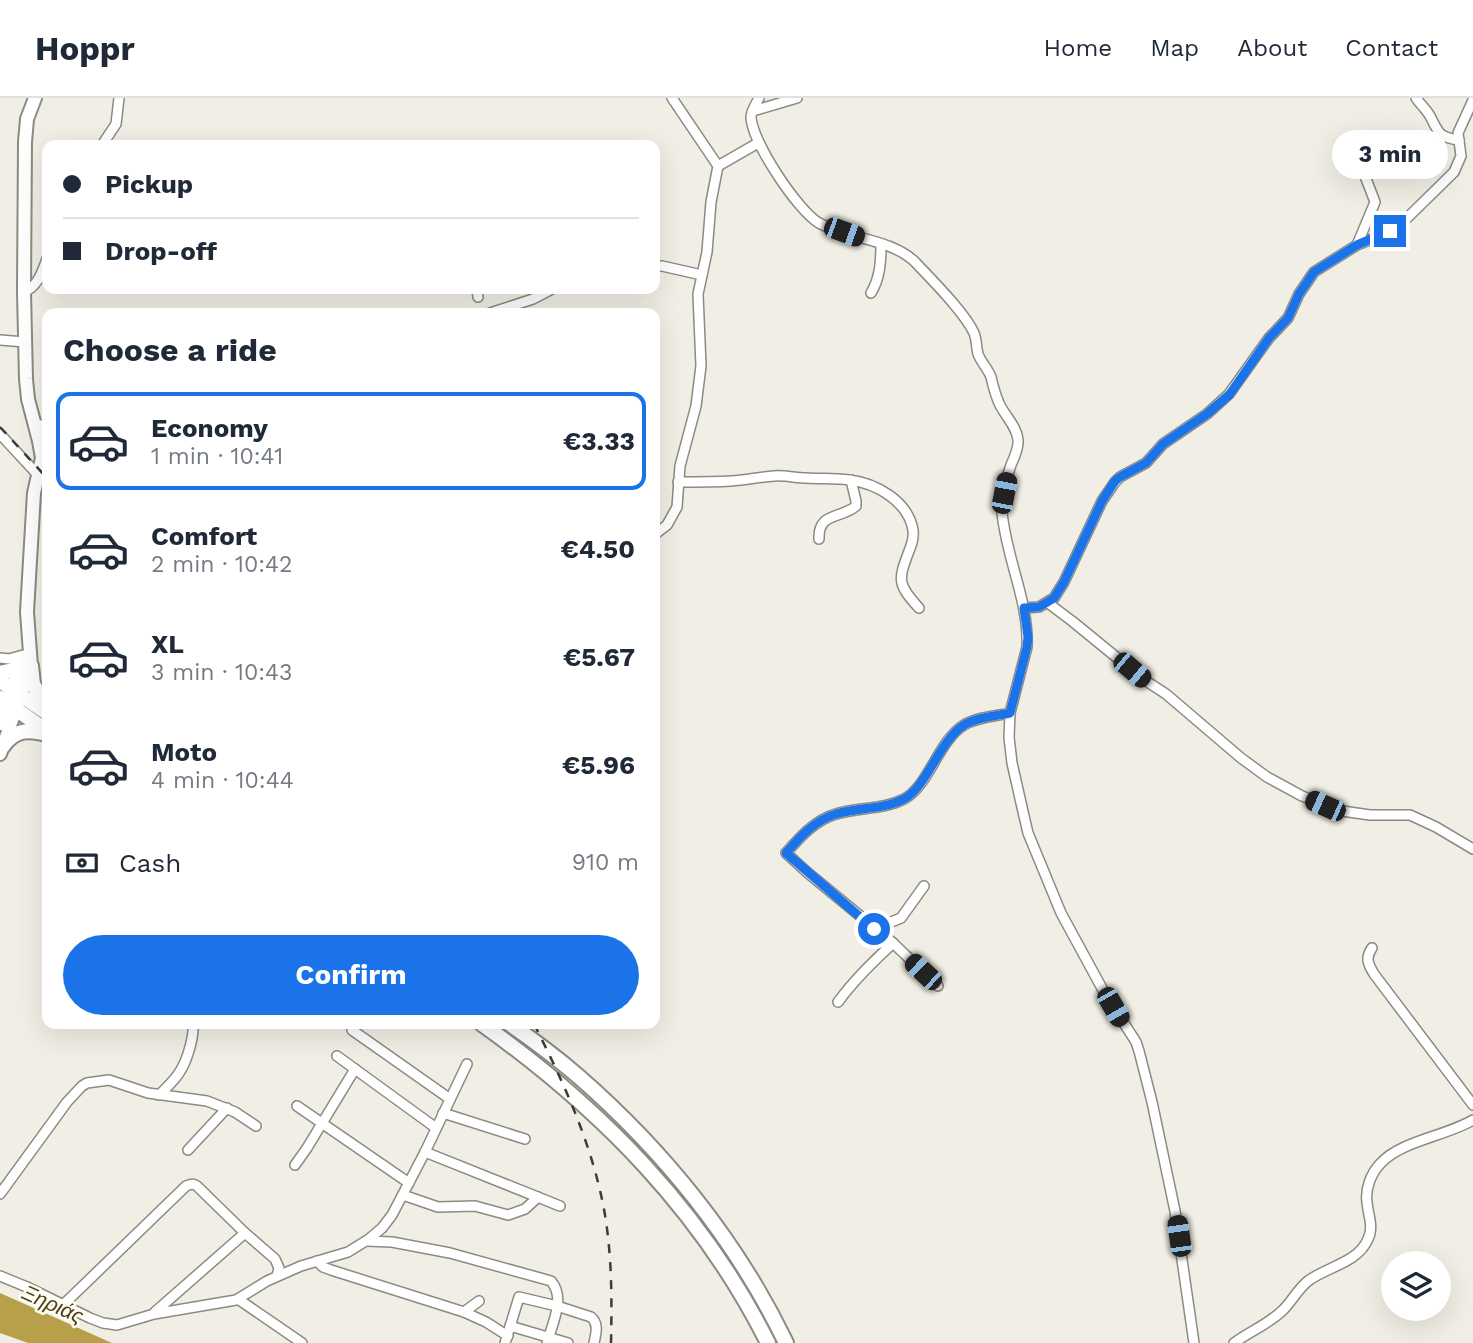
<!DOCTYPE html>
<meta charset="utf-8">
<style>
:root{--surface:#fff;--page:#f6f6f7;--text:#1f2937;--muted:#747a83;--line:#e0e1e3;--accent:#1a73e8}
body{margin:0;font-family:"Work Sans",sans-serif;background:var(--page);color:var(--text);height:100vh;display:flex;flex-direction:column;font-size:26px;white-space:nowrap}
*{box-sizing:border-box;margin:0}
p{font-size:23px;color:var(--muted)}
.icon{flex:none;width:38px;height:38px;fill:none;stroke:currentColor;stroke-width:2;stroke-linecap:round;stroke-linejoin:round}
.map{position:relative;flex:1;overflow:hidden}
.sheet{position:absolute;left:42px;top:210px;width:618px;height:721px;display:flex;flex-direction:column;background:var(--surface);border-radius:14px;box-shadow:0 7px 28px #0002}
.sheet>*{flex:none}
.hud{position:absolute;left:42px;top:42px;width:618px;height:154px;border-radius:14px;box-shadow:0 7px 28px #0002;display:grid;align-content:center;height:154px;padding:0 21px;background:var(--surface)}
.controls{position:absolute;left:1381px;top:1153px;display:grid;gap:14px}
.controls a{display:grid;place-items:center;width:70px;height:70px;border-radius:50%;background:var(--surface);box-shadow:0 7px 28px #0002;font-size:35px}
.end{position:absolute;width:32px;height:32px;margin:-16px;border:9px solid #1a73e8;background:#fff;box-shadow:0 0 0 4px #fff}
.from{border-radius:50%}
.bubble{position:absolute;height:49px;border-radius:24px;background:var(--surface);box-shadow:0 7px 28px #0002;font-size:23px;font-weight:700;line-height:49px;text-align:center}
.car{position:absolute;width:21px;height:42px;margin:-21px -10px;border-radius:9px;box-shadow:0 0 5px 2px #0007;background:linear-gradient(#222 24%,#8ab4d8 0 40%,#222 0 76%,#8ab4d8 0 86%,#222 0)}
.hud b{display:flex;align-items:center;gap:24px;height:66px;font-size:26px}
.hud b+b{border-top:2px solid var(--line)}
.hud i{width:18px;height:18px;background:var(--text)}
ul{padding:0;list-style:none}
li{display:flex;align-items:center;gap:21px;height:98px;margin:0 14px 10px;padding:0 7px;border:4px solid transparent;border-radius:14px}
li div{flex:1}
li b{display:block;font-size:26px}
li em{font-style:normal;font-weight:700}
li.selected{border-color:var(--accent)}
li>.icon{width:63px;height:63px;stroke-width:1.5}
h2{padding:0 21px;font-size:32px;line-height:84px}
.pay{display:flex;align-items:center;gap:18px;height:77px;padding:0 21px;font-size:26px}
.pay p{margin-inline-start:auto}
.cta{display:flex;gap:14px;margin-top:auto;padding:14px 21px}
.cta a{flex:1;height:80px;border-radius:42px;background:var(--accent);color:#fff;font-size:28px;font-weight:700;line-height:80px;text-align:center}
header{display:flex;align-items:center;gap:42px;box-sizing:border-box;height:98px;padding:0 35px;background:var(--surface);border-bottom:2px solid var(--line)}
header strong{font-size:33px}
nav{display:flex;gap:38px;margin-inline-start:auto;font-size:24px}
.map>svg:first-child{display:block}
</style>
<header>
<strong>Hoppr</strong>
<nav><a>Home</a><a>Map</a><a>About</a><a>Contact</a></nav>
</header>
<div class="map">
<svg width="1473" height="1245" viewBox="0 0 1473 1245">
<rect width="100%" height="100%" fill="#f1efe5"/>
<polygon fill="#b8a04a" points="0,1195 103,1241 112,1245 28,1245 0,1235"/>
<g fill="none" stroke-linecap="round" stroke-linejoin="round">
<defs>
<g id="minor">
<path d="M759,0C756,6 751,13 751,19C752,44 798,113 819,125C848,141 893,141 916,165C933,183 965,215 974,235C977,242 976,249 978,256C981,264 988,271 991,279C993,288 995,296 999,305C1004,317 1017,328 1018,342C1019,350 1014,360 1011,367C1006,381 1000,399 1002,414C1006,460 1029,503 1027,549L1010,615L1009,639L1012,665L1024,718L1028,735L1061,815L1104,894L1136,944L1139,953L1152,1004L1175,1113L1194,1245"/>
<path d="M1416,0C1420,6 1426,11 1430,18C1439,35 1438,39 1459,42"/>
<polyline points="753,13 797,0"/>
<polyline points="102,47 116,26 119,0"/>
<polyline points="718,68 758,45"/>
<polyline points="1357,147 1375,104 1358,60"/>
<polyline points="654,168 662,168 702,177"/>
<polyline points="477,191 478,199"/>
<path d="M24,194C38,188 42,174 47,161"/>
<path d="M871,195C880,180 881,164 881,146"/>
<polyline points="490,215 533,201 552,191"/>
<polyline points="0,242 25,244"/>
<polyline points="35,326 47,328"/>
<polyline points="0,336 37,376"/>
<path d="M678,384C695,384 714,384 731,383C746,382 760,379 774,378C785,377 796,380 806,380C821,381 835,380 849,382C876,385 908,403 913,432C914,439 912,446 909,453C898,482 897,486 919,510"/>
<polyline points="654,437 667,427 677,409 680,368 696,308 701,268 698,196 707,154 711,104 718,68 672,0"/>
<path d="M819,441C818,414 841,421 856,408V403L851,382"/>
<polyline points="1048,505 1072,523 1143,581 1166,596 1241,660 1267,679 1302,698 1342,713 1370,717 1410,717 1436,729 1473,751"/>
<polyline points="1024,510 1039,509 1054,500 1064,484 1102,403 1115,384 1120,379 1146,365 1163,346 1207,316 1229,296 1269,240 1288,220 1299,196 1314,174 1357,147 1382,137 1400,127 1454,74 1461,58 1458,35 1473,2"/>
<polyline points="0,560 9,561 23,557"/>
<polyline points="874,831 901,820 924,788"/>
<path d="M1372,850C1365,860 1368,866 1374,876L1473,1007"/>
<path d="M938,888L893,845L808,775L786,755C800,739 815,722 836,716C858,709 883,712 904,701C929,688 938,643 964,627C977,619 996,618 1010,615"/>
<path d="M838,904C854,882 873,864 893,845"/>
<polyline points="352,932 450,1001"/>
<polyline points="337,958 436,1030"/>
<path d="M159,997C176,981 184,972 190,949C192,941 194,934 193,926"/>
<polyline points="297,1008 409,1085"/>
<polyline points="443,1015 525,1041"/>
<polyline points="188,1052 227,1010"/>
<polyline points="425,1054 560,1108"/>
<polyline points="295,1067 307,1050 355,971"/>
<polyline points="0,1096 67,1004 82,988 87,985 109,982 148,995 207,1003 235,1014 256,1028"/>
<polyline points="403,1097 438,1109 475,1108 508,1117 525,1111 538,1099"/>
<path d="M367,1143L392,1144L450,1155L551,1183C566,1200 552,1226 547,1245"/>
<polyline points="317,1163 323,1169 331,1172 464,1214 486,1224 508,1238"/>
<polyline points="0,1178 27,1189 90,1220 103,1225 117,1227 154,1216 236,1202 267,1183 301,1168 348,1154 369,1141 382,1130 392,1117 425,1054 467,966"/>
<polyline points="238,1201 302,1245"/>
<path d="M63,1207L186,1088C191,1086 194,1085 198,1089L245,1135L275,1161L279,1170L277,1178"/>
<polyline points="155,1214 245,1135"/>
<polyline points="464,1214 479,1203"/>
<polyline points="510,1228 568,1245"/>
<path d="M505,1245L519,1199L557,1208L591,1219C599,1226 596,1235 594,1245"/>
<path d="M1234,1245C1250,1233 1269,1226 1283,1212C1292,1203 1298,1191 1308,1183C1326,1169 1358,1165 1368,1141C1374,1129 1368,1117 1367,1104C1365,1091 1371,1075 1381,1065C1401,1043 1446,1038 1473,1022"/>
</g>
<g id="secondary">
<polyline points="0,626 22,562"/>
<polyline points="0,656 31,568 27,514 34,395 42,360 39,343 28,301 26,281 24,194 25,44 27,21 35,0"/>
</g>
<g id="primary">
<polyline points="31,568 33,586 47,611"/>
<polyline points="0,575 13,572 22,565"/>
<polyline points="0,583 47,615"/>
<polyline points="0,600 47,633"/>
<path d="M3,648C15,631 29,631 47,636"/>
<path d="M482,926C601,1011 702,1113 768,1245"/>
<path d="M510,926C533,942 556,959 578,978C663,1052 737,1143 786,1245"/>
</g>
</defs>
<use href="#minor" stroke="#8c8a81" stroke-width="12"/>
<use href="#secondary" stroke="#8c8a81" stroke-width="16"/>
<use href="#primary" stroke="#8c8a81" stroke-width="18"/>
<use href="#minor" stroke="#fff" stroke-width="9"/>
<use href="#secondary" stroke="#fff" stroke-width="12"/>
<use href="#primary" stroke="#fff" stroke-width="14"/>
<g stroke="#3d3c38" stroke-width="2.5" stroke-dasharray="9 9" stroke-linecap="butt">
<polyline points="0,329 47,380"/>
<path d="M534,926C563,983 590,1042 603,1106C612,1152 612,1199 611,1245"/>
</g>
</g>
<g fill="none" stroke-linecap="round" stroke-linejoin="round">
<path stroke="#1a73e8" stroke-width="9" d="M874,831L786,755C800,739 815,722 836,716C858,709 883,712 904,701C927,689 939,643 964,627C977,619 996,618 1010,615L1027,549L1028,539L1024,510L1039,509L1054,500L1064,484L1102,403L1115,383L1120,379L1146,365L1163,346L1207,316L1230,296L1269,240L1288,220L1299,196L1314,174L1357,147L1390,133"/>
</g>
<g text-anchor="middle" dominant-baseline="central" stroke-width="5" stroke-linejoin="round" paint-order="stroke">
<g font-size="21" font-style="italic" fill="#483e19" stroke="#fffcf2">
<text transform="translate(53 1206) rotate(24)">Ξηριάς</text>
</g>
</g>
</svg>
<div class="controls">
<a><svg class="icon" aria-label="layers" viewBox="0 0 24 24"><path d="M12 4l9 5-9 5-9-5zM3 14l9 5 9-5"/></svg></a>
</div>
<i class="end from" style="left:874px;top:831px"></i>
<i class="end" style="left:1390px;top:133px"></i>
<div class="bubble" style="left:1332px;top:32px;width:116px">3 min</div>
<i class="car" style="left:844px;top:134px;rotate:110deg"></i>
<i class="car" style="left:1004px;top:395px;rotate:11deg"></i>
<i class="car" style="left:1132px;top:572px;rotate:130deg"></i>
<i class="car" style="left:1325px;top:708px;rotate:294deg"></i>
<i class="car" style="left:923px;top:874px;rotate:313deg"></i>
<i class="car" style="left:1113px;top:909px;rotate:150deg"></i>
<i class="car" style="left:1179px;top:1138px;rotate:352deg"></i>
<div class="hud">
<b><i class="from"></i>Pickup</b>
<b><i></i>Drop-off</b>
</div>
<section class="sheet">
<h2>Choose a ride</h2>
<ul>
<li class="selected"><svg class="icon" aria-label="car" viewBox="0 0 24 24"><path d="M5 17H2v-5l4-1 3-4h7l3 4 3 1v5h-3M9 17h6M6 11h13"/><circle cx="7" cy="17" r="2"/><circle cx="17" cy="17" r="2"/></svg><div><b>Economy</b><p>1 min · 10:41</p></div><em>€3.33</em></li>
<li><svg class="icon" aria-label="car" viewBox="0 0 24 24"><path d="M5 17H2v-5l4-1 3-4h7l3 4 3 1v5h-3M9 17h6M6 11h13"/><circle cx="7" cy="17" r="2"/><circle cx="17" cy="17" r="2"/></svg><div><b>Comfort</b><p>2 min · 10:42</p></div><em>€4.50</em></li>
<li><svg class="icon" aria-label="car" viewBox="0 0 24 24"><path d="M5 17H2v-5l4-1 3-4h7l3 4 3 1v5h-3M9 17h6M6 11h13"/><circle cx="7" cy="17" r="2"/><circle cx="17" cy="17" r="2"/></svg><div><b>XL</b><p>3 min · 10:43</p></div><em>€5.67</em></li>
<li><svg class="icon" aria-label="car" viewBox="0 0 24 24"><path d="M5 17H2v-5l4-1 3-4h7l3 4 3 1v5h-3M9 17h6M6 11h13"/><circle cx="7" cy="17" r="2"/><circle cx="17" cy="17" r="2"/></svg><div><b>Moto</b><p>4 min · 10:44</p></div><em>€5.96</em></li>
</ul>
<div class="pay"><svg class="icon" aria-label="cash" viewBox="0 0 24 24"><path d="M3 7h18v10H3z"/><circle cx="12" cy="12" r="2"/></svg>Cash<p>910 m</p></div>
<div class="cta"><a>Confirm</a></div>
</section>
</div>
